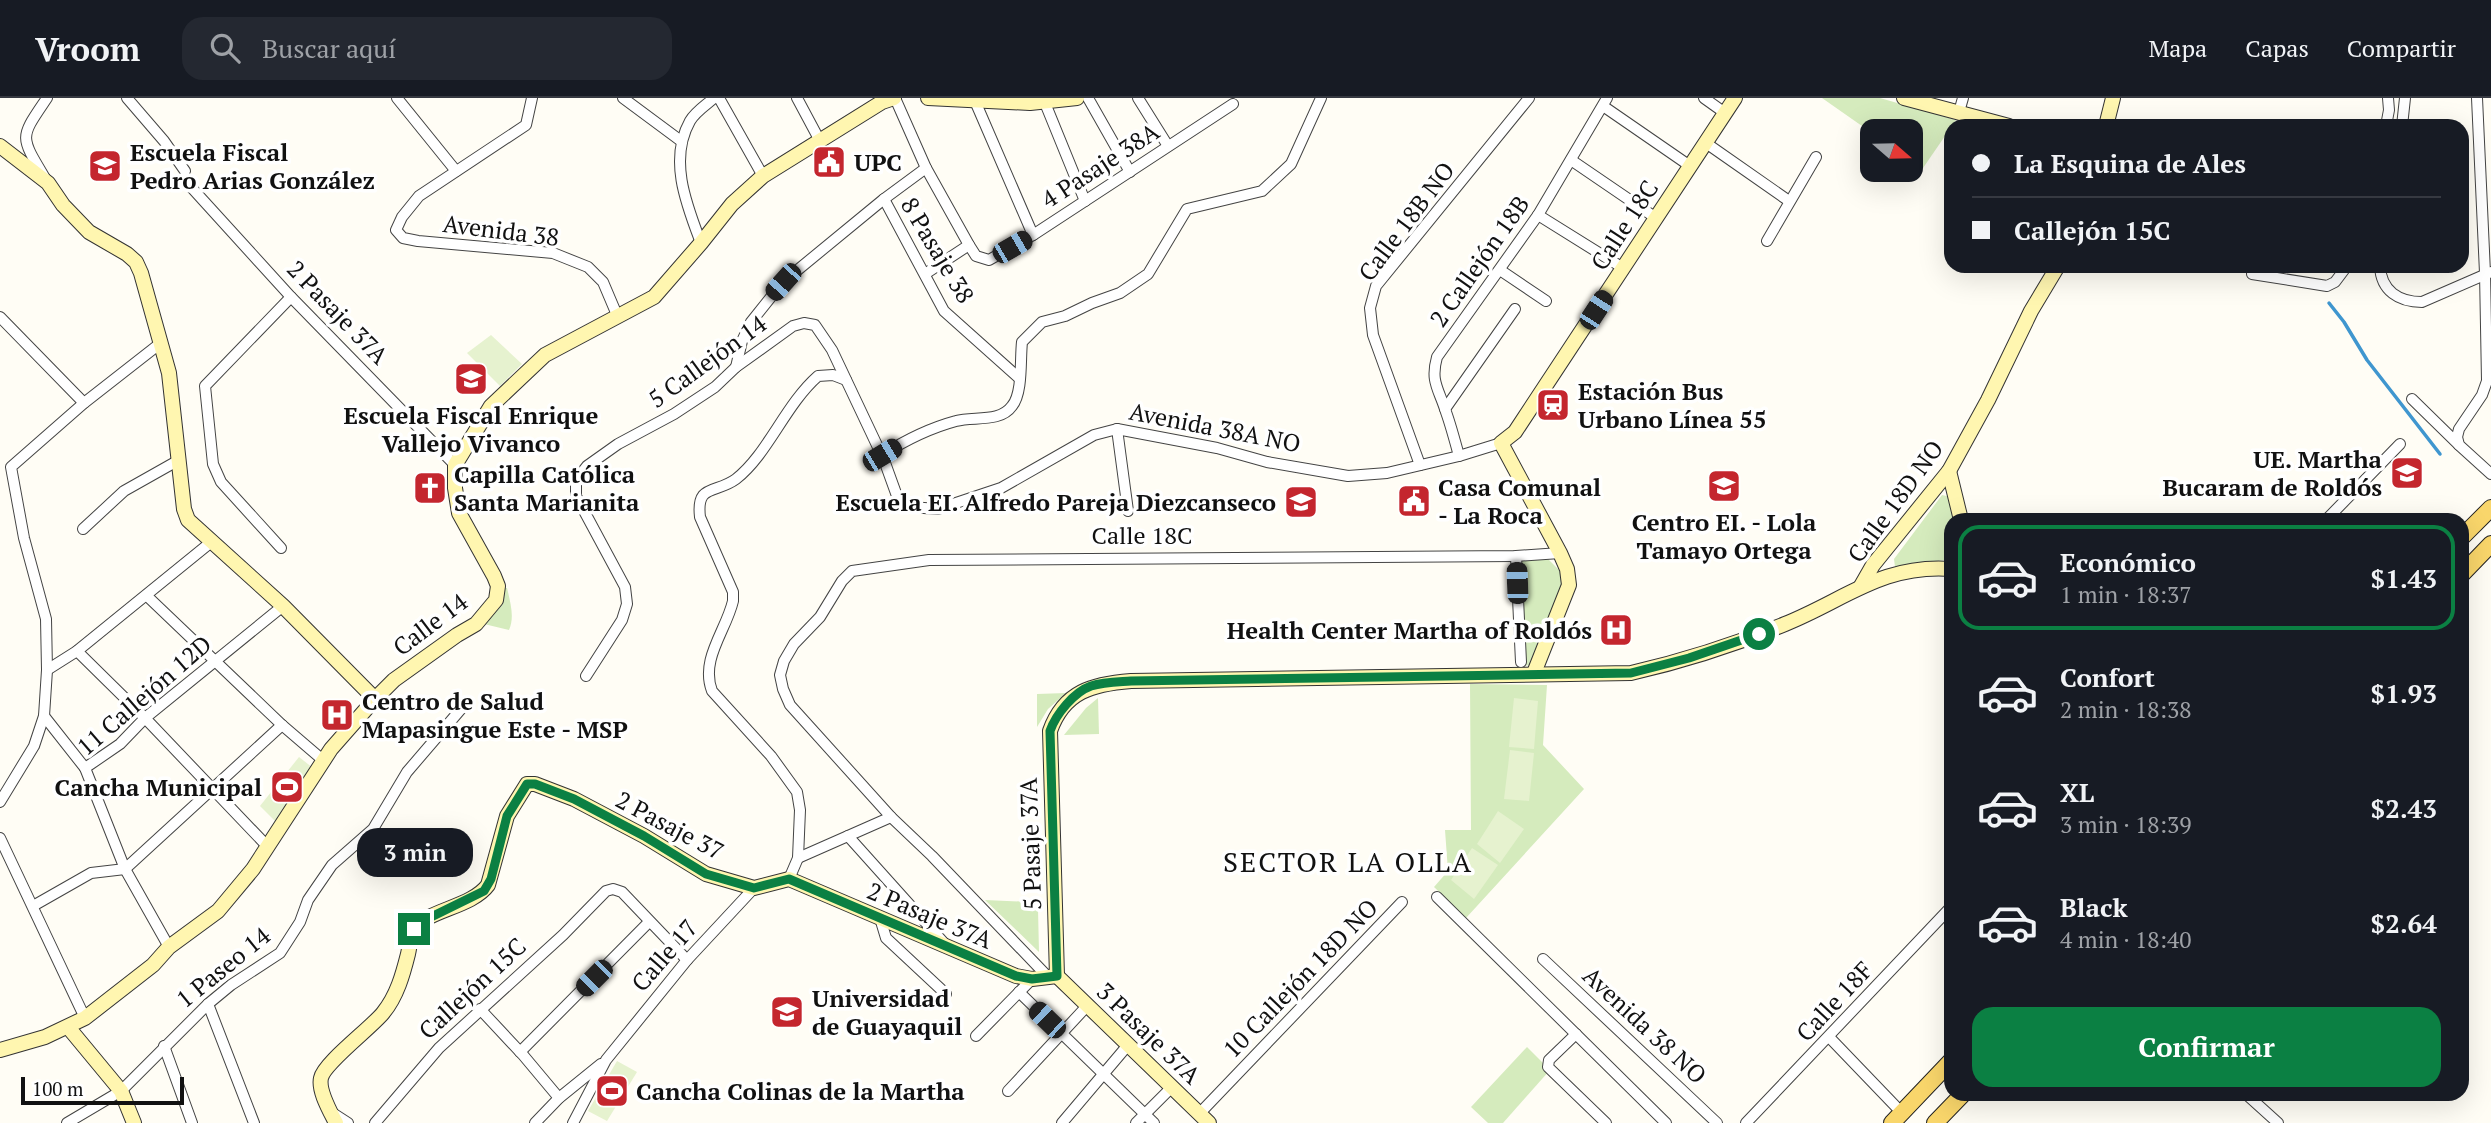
<!DOCTYPE html>
<html lang="es">
<meta charset="utf-8">
<style>
:root{--surface:#171b24;--page:#242831;--text:#f1f3f6;--muted:#9ea1a6;--line:#363941;--accent:#0b8043}
body{margin:0;font-family:"PT Serif",serif;background:var(--page);color:var(--text);height:100vh;display:flex;flex-direction:column;font-size:26px;white-space:nowrap}
*{box-sizing:border-box;margin:0}
p{font-size:23px;color:var(--muted)}
.icon{flex:none;width:38px;height:38px;fill:none;stroke:currentColor;stroke-width:2;stroke-linecap:round;stroke-linejoin:round}
.map{position:relative;flex:1;overflow:hidden}
.details{position:absolute;left:1944px;top:415px;width:525px;height:588px;display:flex;flex-direction:column;background:var(--surface);border-radius:21px;box-shadow:0 7px 28px #0002}
.details>*{flex:none}
.banner{position:absolute;left:1944px;top:21px;width:525px;height:154px;border-radius:21px;box-shadow:0 7px 28px #0002;display:grid;align-content:center;height:154px;padding:0 28px;background:var(--surface)}
.needle{width:46px;rotate:110deg}
.controls{position:absolute;left:1860px;top:21px;display:grid;gap:14px}
.controls a{display:grid;place-items:center;width:63px;height:63px;border-radius:14px;background:var(--surface);box-shadow:0 7px 28px #0002;font-size:35px}
.scale{position:absolute;left:21px;bottom:18px;width:163px;box-sizing:border-box;padding-left:7px;border:4px solid #111;border-top:0;font-size:19px;line-height:24px;white-space:nowrap;color:#111;-webkit-text-stroke:5px #fff;paint-order:stroke}
.end{position:absolute;width:32px;height:32px;margin:-16px;border:9px solid #0b8043;background:#fff;box-shadow:0 0 0 4px #fff}
.from{border-radius:50%}
.bubble{position:absolute;height:49px;border-radius:21px;background:var(--surface);box-shadow:0 7px 28px #0002;font-size:23px;font-weight:600;line-height:49px;text-align:center}
.car{position:absolute;width:21px;height:42px;margin:-21px -10px;border-radius:9px;box-shadow:0 0 5px 2px #0007;background:linear-gradient(#222 24%,#8ab4d8 0 40%,#222 0 76%,#8ab4d8 0 86%,#222 0)}
.banner b{display:flex;align-items:center;gap:24px;height:66px;font-size:26px}
.banner b+b{border-top:2px solid var(--line)}
.banner i{width:18px;height:18px;background:var(--text)}
ul{padding:12px 0 0;list-style:none}
li{display:flex;align-items:center;gap:21px;height:105px;margin:0 14px 10px;padding:0 14px;border:4px solid transparent;border-radius:21px}
li div{flex:1}
li b{display:block;font-size:26px}
li em{font-style:normal;font-weight:600}
li.selected{border-color:var(--accent)}
li>.icon{width:63px;height:63px;stroke-width:1.5}
.action{display:flex;gap:14px;margin-top:auto;padding:14px 28px}
.action a{flex:1;height:80px;border-radius:21px;background:var(--accent);color:#fff;font-size:28px;font-weight:600;line-height:80px;text-align:center}
header{display:flex;align-items:center;gap:42px;box-sizing:border-box;height:98px;padding:0 35px;background:var(--surface);border-bottom:2px solid var(--line)}
header strong{font-size:33px}
nav{display:flex;gap:38px;margin-inline-start:auto;font-size:24px}
.search{width:490px;height:63px;background:var(--page);display:flex;align-items:center;gap:18px;box-sizing:border-box;padding:0 24px;border-radius:21px;color:var(--muted);font-size:26px}
.map>svg:first-child{display:block}
</style>
<header>
<strong>Vroom</strong>
<div class="search"><svg class="icon" aria-label="search" viewBox="0 0 24 24"><circle cx="10" cy="10" r="6"/><path d="M15 15l6 6"/></svg>Buscar aquí</div>
<nav><a>Mapa</a><a>Capas</a><a>Compartir</a></nav>
</header>
<div class="map">
<svg width="2491" height="1025" viewBox="0 0 2491 1025">
<rect width="100%" height="100%" fill="#fffdf5"/>
<g fill="#d5ebbd">
<polygon points="1822,0 1880,0 1956,22 1923,70 1911,62 1911,33 1872,33 1872,35"/>
<polygon points="1942,397 1951,399 1955,422 1951,422 1951,461 1895,469 1894,461"/>
<polygon points="1519,460 1548,461 1564,477 1567,483 1533,567 1522,568"/>
<path d="M502,490H507C510,503 515,519 509,532L484,526L500,509Z"/>
<polygon points="1470,586 1547,587 1543,647 1584,691 1466,820 1434,789 1448,773 1445,732 1471,732"/>
<polygon points="1066,595 1048,611 1037,629 1037,596"/>
<polygon points="1098,600 1099,636 1064,637 1086,610"/>
<polygon points="985,802 1033,804 1033,811 1038,811 1039,854"/>
<polygon points="1527,949 1550,972 1503,1025 1488,1025 1471,1009"/>
</g>
<g fill="#e6f2cf">
<polygon points="491,237 522,266 500,288 467,255"/>
<polygon points="1514,600 1538,603 1534,651 1509,649"/>
<polygon points="1510,652 1534,655 1529,703 1504,701"/>
<polygon points="299,659 313,670 276,724 260,708"/>
<polygon points="1498,713 1524,731 1500,765 1477,746"/>
<polygon points="1472,750 1498,767 1474,801 1451,782"/>
<polygon points="617,963 637,974 607,1023 588,1013"/>
</g>
<g fill="none" stroke-linecap="round" stroke-linejoin="round">
<polyline stroke="#3f96cf" stroke-width="3.5" points="2329,205 2344,224 2367,262 2440,356"/>
<defs>
<g id="street">
<polyline points="127,0 164,43 185,73"/>
<polyline points="397,0 456,73"/>
<polyline points="532,0 526,27 419,98 402,119 396,132 403,140 418,143 553,155 588,169 603,184 617,217"/>
<polyline points="623,0 681,43"/>
<polyline points="719,0 763,78"/>
<polyline points="797,0 820,43"/>
<polyline points="895,0 926,70 969,147 976,158 989,162 1033,137 1233,6"/>
<polyline points="1043,0 1085,103"/>
<polyline points="1088,0 1130,74"/>
<polyline points="1138,0 1168,48"/>
<polyline points="1704,0 1725,15"/>
<polyline points="2477,0 2485,175 2487,283 2482,297 2459,331 2457,339 2459,347 2491,376"/>
<polyline points="975,3 1033,137"/>
<polyline points="1603,8 1690,68"/>
<polyline points="1959,14 1963,0"/>
<polyline points="2386,28 2389,12 2388,0"/>
<polyline points="2402,28 2405,0"/>
<polyline points="1706,45 1789,103"/>
<polyline points="1571,62 1656,120"/>
<path d="M45,80C19,37 20,40 47,0"/>
<polyline points="191,89 291,199 455,367"/>
<polyline points="884,101 944,213 1019,280"/>
<polyline points="1538,117 1623,170"/>
<polyline points="1767,143 1816,59"/>
<path d="M701,145C687,108 668,62 690,23C695,14 706,7 714,0"/>
<path d="M2380,168C2381,193 2399,204 2422,204L2491,174"/>
<polyline points="1500,172 1546,203"/>
<polyline points="925,176 969,147"/>
<polyline points="2252,176 2327,188 2335,184 2347,168"/>
<polyline points="0,219 84,305"/>
<polyline points="736,269 742,243 751,224 783,184 884,101 926,70"/>
<polyline points="2412,301 2459,347"/>
<polyline points="1445,311 1515,211"/>
<polyline points="1117,331 1128,413"/>
<path d="M882,357C904,343 930,330 956,323C973,318 1000,325 1012,308C1023,295 1020,261 1022,244L1042,224L1065,218L1092,205L1120,195L1148,176L1187,111L1262,93L1291,66L1321,0"/>
<path d="M1459,358C1455,343 1451,328 1446,314C1439,291 1430,284 1437,259L1538,117L1607,0"/>
<polyline points="1420,367 1373,237 1370,210 1376,188 1529,0"/>
<polyline points="2326,422 2400,346"/>
<polyline points="83,431 124,393 179,362"/>
<polyline points="281,450 221,384 213,366 205,288 291,199"/>
<polyline points="1516,458 1521,564"/>
<polyline points="147,498 282,627 324,663"/>
<polyline points="77,553 145,620 268,749"/>
<polyline points="47,572 77,553 210,445"/>
<polyline points="586,578 622,522 627,506 625,489 576,398 576,382 587,368 618,346 674,316 715,289 736,269 793,228 804,225 815,227 832,252 884,362 897,398 910,409 938,411 1001,390 1094,337 1117,331 1217,350 1267,364 1348,378 1387,375 1459,358 1501,345"/>
<polyline points="44,618 85,670"/>
<polyline points="0,704 34,648 44,618 47,572 46,521 24,440 11,369 84,305 162,244"/>
<polyline points="848,738 944,845"/>
<polyline points="0,740 85,920"/>
<polyline points="798,760 891,719"/>
<path d="M789,781L798,760L800,712L797,694L771,658L712,593C700,561 726,533 733,503V494L700,419C696,385 716,396 736,381C768,356 785,307 818,278L833,277L846,282"/>
<polyline points="1437,799 1666,1025"/>
<polyline points="33,808 91,775 125,771 282,627"/>
<polyline points="880,820 886,840 946,896"/>
<polyline points="169,849 125,771 85,670 120,646 145,620 283,508"/>
<polyline points="1543,861 1717,1025"/>
<polyline points="1048,879 932,758 891,719 790,607 783,591 780,577 784,563 794,546 820,519 842,483 852,473 929,462 1516,458 1560,455"/>
<polyline points="1019,894 1154,1025"/>
<polyline points="208,906 254,1025"/>
<polyline points="480,911 523,957 559,1000"/>
<polyline points="1576,936 1549,962 1548,969 1606,1025"/>
<polyline points="976,938 1032,881"/>
<polyline points="1829,939 1902,1015"/>
<polyline points="164,948 192,1025"/>
<polyline points="520,954 649,824"/>
<polyline points="1008,993 1087,908"/>
<polyline points="2246,996 2278,1025"/>
<polyline points="331,1014 348,1025"/>
<polyline points="1199,1016 1402,804"/>
<polyline points="67,1025 121,993 208,906 231,887 280,855 300,824 308,802 332,767 373,731 407,674 467,604"/>
<polyline points="375,1025 439,950 563,837 606,793 613,791 622,794 687,862"/>
<polyline points="535,1025 559,1000 601,966"/>
<polyline points="573,1025 606,962 687,862 754,790"/>
<polyline points="1062,1025 1128,947"/>
<polyline points="1136,1025 1172,989"/>
<polyline points="1746,1025 1951,809"/>
</g>
<g id="secondary">
<polyline points="928,0 1030,5 1077,0"/>
<polyline points="1904,0 2009,28"/>
<polyline points="2106,28 2113,0"/>
<polyline points="0,48 48,85 63,107 89,134 127,156 136,164 141,175 169,275 184,411 188,422 283,508 375,601"/>
<polyline points="1949,373 1961,422"/>
<polyline points="1861,488 1873,467 1949,373 1988,302 2031,213 2058,168"/>
<polyline points="1534,575 1569,487 1567,471 1560,455 1501,345 1515,334 1735,0"/>
<path d="M1057,878L1050,633C1064,593 1093,586 1131,583L1631,575C1683,563 1736,546 1785,526C1845,502 1882,466 1951,471"/>
<polyline points="1057,878 1209,1025"/>
<polyline points="68,929 121,993 134,1025"/>
<polyline points="0,952 45,939 85,920 153,867 169,849 218,813 253,771 331,651 375,601 394,582 457,537 476,526 496,502 498,488 494,478 459,415 455,390 455,367 491,308 545,257 654,199 701,145 732,106 763,78 882,4 894,0"/>
<path d="M336,1025C330,1013 318,993 321,980C324,965 371,930 383,915C397,898 403,876 408,856C410,848 410,837 415,830C428,812 472,809 488,787L507,718L527,686H535L574,701L644,738L706,776L754,790L789,781L1016,878L1032,881L1057,878"/>
</g>
<g id="primary">
<polyline points="2462,439 2491,410"/>
<polyline points="2462,476 2491,446"/>
<polyline points="1892,1025 1951,963"/>
<polyline points="1935,1025 1963,996"/>
</g>
</defs>
<use href="#street" stroke="#444" stroke-width="12"/>
<use href="#secondary" stroke="#333" stroke-width="16"/>
<use href="#primary" stroke="#222" stroke-width="18"/>
<use href="#street" stroke="#fff" stroke-width="10"/>
<use href="#secondary" stroke="#fff6b0" stroke-width="14"/>
<use href="#primary" stroke="#f9d66b" stroke-width="16"/>
</g>
<g fill="none" stroke-linecap="round" stroke-linejoin="round">
<path stroke="#0b8043" stroke-width="9" d="M414,831L427,821L484,793L491,781L507,718L527,686H535L574,701L644,738L706,776L754,790L789,781L1016,878L1032,881L1057,878L1050,633C1056,616 1074,594 1091,588C1104,584 1118,584 1131,583L1631,575L1689,560L1759,536"/>
</g>
<defs>
<symbol id="civic-square" viewBox="-11 -11 22 22"><rect x="-9" y="-9" width="18" height="18" rx="4" fill="#c4262e" stroke="#fff"/><path d="M-.6-6.5H3V-4.5H.6V-3L4-1V1h2V6H-6V1h2V-1L-.6-3ZM-1.2 2.5V6h2.4V2.5Z" fill="#fff"/></symbol>
<symbol id="school-square" viewBox="-11 -11 22 22"><rect x="-9" y="-9" width="18" height="18" rx="4" fill="#c4262e" stroke="#fff"/><path d="M0-5L7-2L0 1L-7-2ZM-4 1L0 2.5L4 1V4Q0 6-4 4Z" fill="#fff"/></symbol>
<symbol id="station-square" viewBox="-11 -11 22 22"><rect x="-9" y="-9" width="18" height="18" rx="4" fill="#c4262e" stroke="#fff"/><path d="M-3-6H3Q5-6 5-4V2Q5 4 3 4L4.5 6H3L1.5 4h-3L-3 6H-4.5L-3 4Q-5 4-5 2V-4Q-5-6-3-6ZM-3.5-4v3h7v-3ZM-3.5 1v1.5H-2V1ZM2 1v1.5H3.5V1Z" fill="#fff"/></symbol>
<symbol id="church-square" viewBox="-11 -11 22 22"><rect x="-9" y="-9" width="18" height="18" rx="4" fill="#c4262e" stroke="#fff"/><path d="M-1.2-6h2.4v3.5h3.3v2.4h-3.3V6h-2.4V-.1h-3.3v-2.4h3.3Z" fill="#fff"/></symbol>
<symbol id="hospital-square" viewBox="-11 -11 22 22"><rect x="-9" y="-9" width="18" height="18" rx="4" fill="#c4262e" stroke="#fff"/><path d="M-5-5h3v3.5h4V-5h3V5h-3V1.5h-4V5h-3Z" fill="#fff"/></symbol>
<symbol id="stadium-square" viewBox="-11 -11 22 22"><rect x="-9" y="-9" width="18" height="18" rx="4" fill="#c4262e" stroke="#fff"/><path d="M0-5a6.5 5 0 1 0 0 10a6.5 5 0 1 0 0-10ZM-3.5-1.8h7v3.6h-7Z" fill="#fff"/></symbol>
<symbol id="university-square" viewBox="-11 -11 22 22"><rect x="-9" y="-9" width="18" height="18" rx="4" fill="#c4262e" stroke="#fff"/><path d="M0-5L7-2L0 1L-7-2ZM-4 1L0 2.5L4 1V4Q0 6-4 4Z" fill="#fff"/></symbol>
</defs>
<g fill-rule="evenodd">
<use href="#civic-square" x="810" y="45" width="38" height="38"/>
<use href="#school-square" x="86" y="49" width="38" height="38"/>
<use href="#school-square" x="452" y="262" width="38" height="38"/>
<use href="#station-square" x="1534" y="288" width="38" height="38"/>
<use href="#school-square" x="2388" y="356" width="38" height="38"/>
<use href="#school-square" x="1705" y="369" width="38" height="38"/>
<use href="#church-square" x="411" y="371" width="38" height="38"/>
<use href="#civic-square" x="1395" y="384" width="38" height="38"/>
<use href="#school-square" x="1282" y="385" width="38" height="38"/>
<use href="#hospital-square" x="1597" y="513" width="38" height="38"/>
<use href="#hospital-square" x="318" y="598" width="38" height="38"/>
<use href="#stadium-square" x="268" y="670" width="38" height="38"/>
<use href="#university-square" x="768" y="895" width="38" height="38"/>
<use href="#stadium-square" x="593" y="974" width="38" height="38"/>
</g>
<g text-anchor="middle" dominant-baseline="central" stroke-width="7" stroke-linejoin="round" paint-order="stroke">
<g font-size="24" font-weight="bold" fill="#111" stroke="#fff" text-anchor="start">
<text x="130" y="54">Escuela Fiscal<tspan x="130" dy="28">Pedro Arias González</tspan></text>
<text x="854" y="64">UPC</text>
<text x="1578" y="293">Estación Bus<tspan x="1578" dy="28">Urbano Línea 55</tspan></text>
<text x="471" y="317" text-anchor="middle">Escuela Fiscal Enrique<tspan x="471" dy="28">Vallejo Vivanco</tspan></text>
<text x="2382" y="361" text-anchor="end">UE. Martha<tspan x="2382" dy="28">Bucaram de Roldós</tspan></text>
<text x="454" y="376">Capilla Católica<tspan x="454" dy="28">Santa Marianita</tspan></text>
<text x="1438" y="389">Casa Comunal<tspan x="1438" dy="28">- La Roca</tspan></text>
<text x="1276" y="404" text-anchor="end">Escuela EI. Alfredo Pareja Diezcanseco</text>
<text x="1724" y="424" text-anchor="middle">Centro EI. - Lola<tspan x="1724" dy="28">Tamayo Ortega</tspan></text>
<text x="1592" y="532" text-anchor="end">Health Center Martha of Roldós</text>
<text x="362" y="603">Centro de Salud<tspan x="362" dy="28">Mapasingue Este - MSP</tspan></text>
<text x="262" y="689" text-anchor="end">Cancha Municipal</text>
<text x="812" y="900">Universidad<tspan x="812" dy="28">de Guayaquil</tspan></text>
<text x="636" y="993">Cancha Colinas de la Martha</text>
</g>
<g font-size="24" fill="#111" stroke="#fff">
<text transform="translate(1100 67) rotate(-33)">4 Pasaje 38A</text>
<text transform="translate(1406 123) rotate(-53)">Calle 18B NO</text>
<text transform="translate(1624 127) rotate(-57)">Calle 18C</text>
<text transform="translate(501 132) rotate(7)">Avenida 38</text>
<text transform="translate(938 152) rotate(59)">8 Pasaje 38</text>
<text transform="translate(1479 163) rotate(-55)">2 Callejón 18B</text>
<text transform="translate(338 214) rotate(46)">2 Pasaje 37A</text>
<text transform="translate(707 263) rotate(-36)">5 Callejón 14</text>
<text transform="translate(1215 329) rotate(11)">Avenida 38A NO</text>
<text transform="translate(1895 403) rotate(-54)">Calle 18D NO</text>
<text x="1142" y="437">Calle 18C</text>
<text transform="translate(430 526) rotate(-37)">Calle 14</text>
<text transform="translate(144 597) rotate(-41)">11 Callejón 12D</text>
<text transform="translate(670 727) rotate(28)">2 Pasaje 37</text>
<text transform="translate(1030 746) rotate(-92)">5 Pasaje 37A</text>
<text transform="translate(930 817) rotate(23)">2 Pasaje 37A</text>
<text transform="translate(664 857) rotate(-49)">Calle 17</text>
<text transform="translate(223 869) rotate(-39)">1 Paseo 14</text>
<text transform="translate(1300 880) rotate(-46)">10 Callejón 18D NO</text>
<text transform="translate(472 890) rotate(-43)">Callejón 15C</text>
<text transform="translate(1834 903) rotate(-47)">Calle 18F</text>
<text transform="translate(1645 927) rotate(43)">Avenida 38 NO</text>
<text transform="translate(1149 935) rotate(44)">3 Pasaje 37A</text>
</g>
<g font-size="28" letter-spacing="2" fill="#111" stroke="#fff">
<text x="1348" y="763">SECTOR LA OLLA</text>
</g>
</g>
</svg>
<div class="controls">
<a><svg class="needle" viewBox="-14 -14 28 28"><path d="M0-13l5 13h-10z" fill="#e53935"/><path d="M0 13l5-13h-10z" fill="#9ea1a6"/></svg></a>
</div>
<div class="scale">100 m</div>
<i class="end from" style="left:1759px;top:536px"></i>
<i class="end" style="left:414px;top:831px"></i>
<div class="bubble" style="left:357px;top:730px;width:116px">3 min</div>
<i class="car" style="left:1012px;top:149px;rotate:60deg"></i>
<i class="car" style="left:783px;top:184px;rotate:222deg"></i>
<i class="car" style="left:1596px;top:212px;rotate:33deg"></i>
<i class="car" style="left:882px;top:357px;rotate:59deg"></i>
<i class="car" style="left:1517px;top:485px;rotate:358deg"></i>
<i class="car" style="left:594px;top:880px;rotate:225deg"></i>
<i class="car" style="left:1047px;top:922px;rotate:314deg"></i>
<div class="banner">
<b><i class="from"></i>La Esquina de Ales</b>
<b><i></i>Callejón 15C</b>
</div>
<section class="details">
<ul>
<li class="selected"><svg class="icon" aria-label="car" viewBox="0 0 24 24"><path d="M5 17H2v-5l4-1 3-4h7l3 4 3 1v5h-3M9 17h6M6 11h13"/><circle cx="7" cy="17" r="2"/><circle cx="17" cy="17" r="2"/></svg><div><b>Económico</b><p>1 min · 18:37</p></div><em>$1.43</em></li>
<li><svg class="icon" aria-label="car" viewBox="0 0 24 24"><path d="M5 17H2v-5l4-1 3-4h7l3 4 3 1v5h-3M9 17h6M6 11h13"/><circle cx="7" cy="17" r="2"/><circle cx="17" cy="17" r="2"/></svg><div><b>Confort</b><p>2 min · 18:38</p></div><em>$1.93</em></li>
<li><svg class="icon" aria-label="car" viewBox="0 0 24 24"><path d="M5 17H2v-5l4-1 3-4h7l3 4 3 1v5h-3M9 17h6M6 11h13"/><circle cx="7" cy="17" r="2"/><circle cx="17" cy="17" r="2"/></svg><div><b>XL</b><p>3 min · 18:39</p></div><em>$2.43</em></li>
<li><svg class="icon" aria-label="car" viewBox="0 0 24 24"><path d="M5 17H2v-5l4-1 3-4h7l3 4 3 1v5h-3M9 17h6M6 11h13"/><circle cx="7" cy="17" r="2"/><circle cx="17" cy="17" r="2"/></svg><div><b>Black</b><p>4 min · 18:40</p></div><em>$2.64</em></li>
</ul>
<div class="action"><a>Confirmar</a></div>
</section>
</div>
